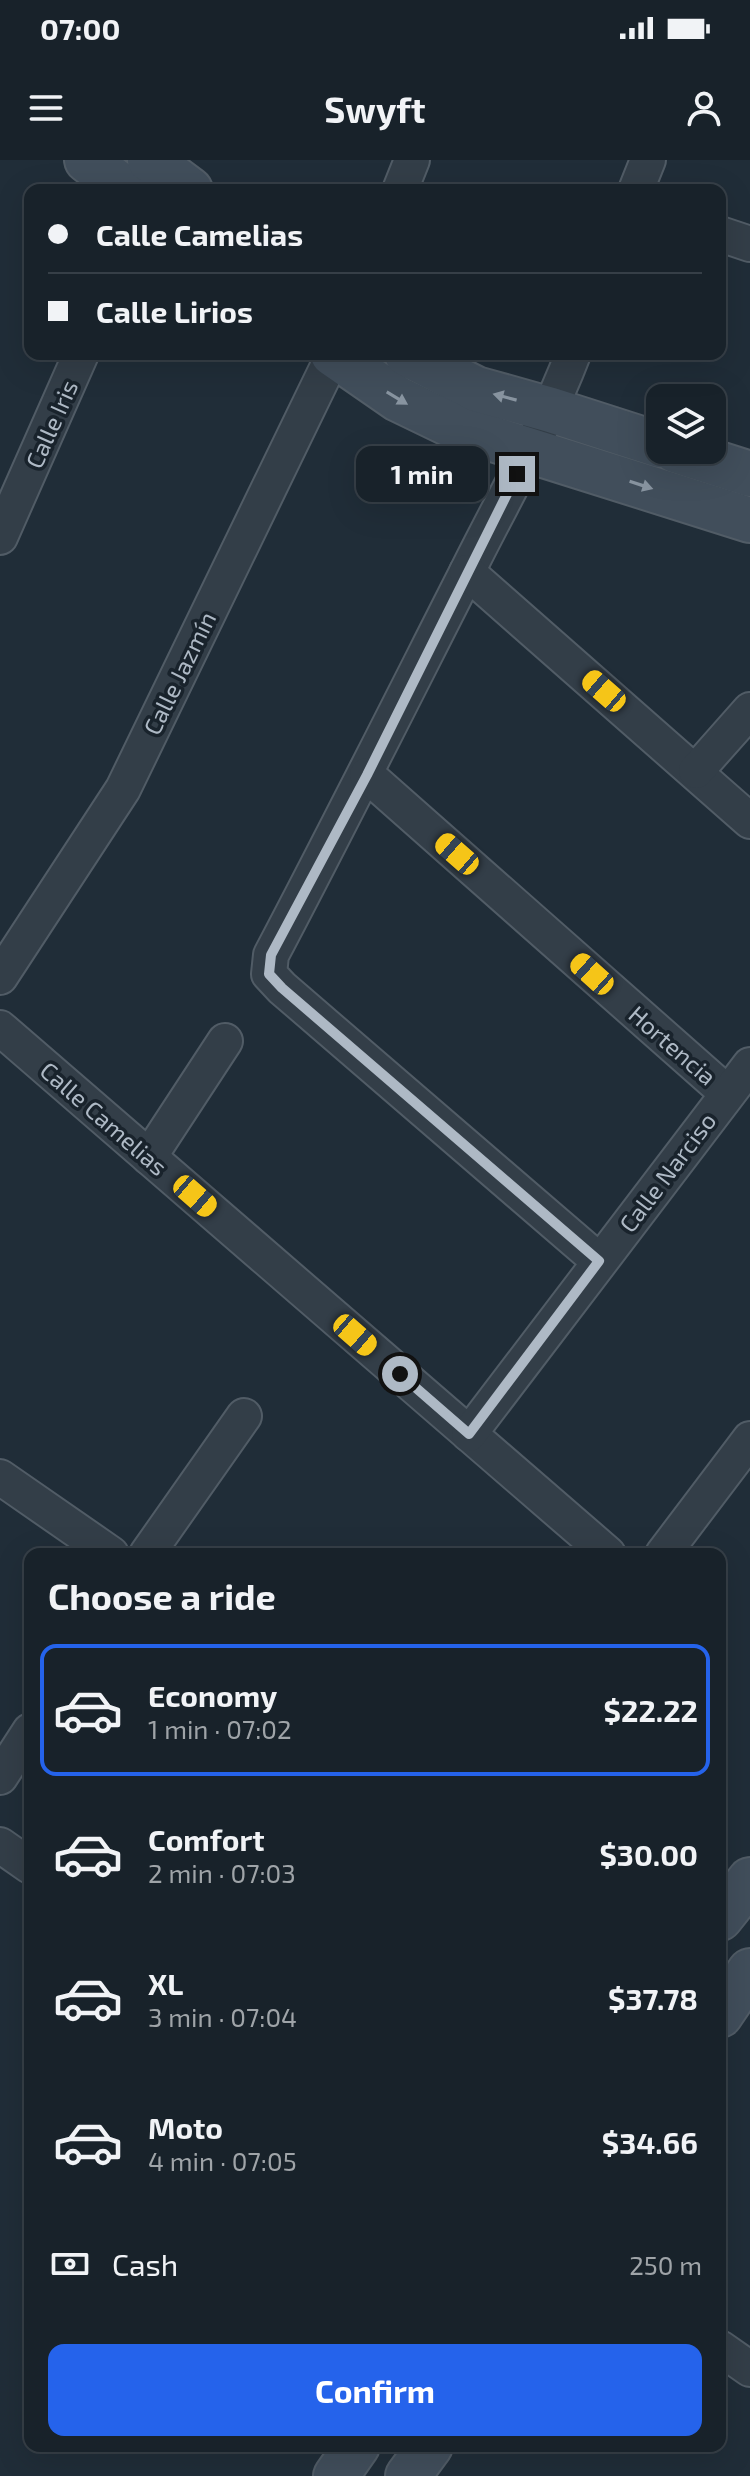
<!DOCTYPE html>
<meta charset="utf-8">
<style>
:root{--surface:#18222a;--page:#252f36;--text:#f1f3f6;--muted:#9fa4a8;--line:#363f47;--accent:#2563eb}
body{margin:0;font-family:"Exo 2",sans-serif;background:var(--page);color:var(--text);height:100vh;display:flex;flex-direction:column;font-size:30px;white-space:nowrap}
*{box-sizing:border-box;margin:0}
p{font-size:26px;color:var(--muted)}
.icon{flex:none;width:44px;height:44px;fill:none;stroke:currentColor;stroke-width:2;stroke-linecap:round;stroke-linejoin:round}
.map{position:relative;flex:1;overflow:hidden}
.drawer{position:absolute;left:24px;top:1388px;width:702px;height:904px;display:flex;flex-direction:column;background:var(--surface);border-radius:16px;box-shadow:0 8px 32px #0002,0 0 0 2px var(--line)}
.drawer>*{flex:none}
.guide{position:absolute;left:24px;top:24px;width:702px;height:176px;border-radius:16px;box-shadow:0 8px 32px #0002,0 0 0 2px var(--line);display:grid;align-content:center;height:176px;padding:0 24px;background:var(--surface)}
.buttons{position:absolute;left:646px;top:224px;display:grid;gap:16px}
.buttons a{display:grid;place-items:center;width:80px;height:80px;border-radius:16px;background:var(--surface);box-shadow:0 8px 32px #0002,0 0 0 2px var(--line);font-size:40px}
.end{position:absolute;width:36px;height:36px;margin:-18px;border:10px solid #aeb9c5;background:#111;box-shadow:0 0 0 4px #111}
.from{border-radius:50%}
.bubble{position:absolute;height:56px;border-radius:16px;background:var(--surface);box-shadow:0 8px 32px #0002,0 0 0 2px var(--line);font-size:26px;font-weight:700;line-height:56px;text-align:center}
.car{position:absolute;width:24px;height:48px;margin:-24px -12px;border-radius:10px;box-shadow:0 0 6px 2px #0007;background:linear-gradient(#f5c518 24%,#345 0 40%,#f5c518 0 76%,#345 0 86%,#f5c518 0)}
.guide b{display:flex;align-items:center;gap:28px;height:76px;font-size:30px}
.guide b+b{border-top:2px solid var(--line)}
.guide i{width:20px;height:20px;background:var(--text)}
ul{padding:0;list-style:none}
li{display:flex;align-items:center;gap:24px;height:132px;margin:0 16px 12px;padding:0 8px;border:4px solid transparent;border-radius:16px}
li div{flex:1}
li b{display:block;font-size:30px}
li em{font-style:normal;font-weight:700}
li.active{border-color:var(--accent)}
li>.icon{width:72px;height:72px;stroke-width:1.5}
h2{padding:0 24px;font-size:36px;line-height:96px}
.pay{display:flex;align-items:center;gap:20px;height:88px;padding:0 24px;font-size:30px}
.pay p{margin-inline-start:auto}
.primary-button{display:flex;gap:16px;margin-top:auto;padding:16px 24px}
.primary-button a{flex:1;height:92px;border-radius:16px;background:var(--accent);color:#fff;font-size:32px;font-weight:700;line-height:92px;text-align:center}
.status{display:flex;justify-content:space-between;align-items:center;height:56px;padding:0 40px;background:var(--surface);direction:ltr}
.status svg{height:22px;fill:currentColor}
header{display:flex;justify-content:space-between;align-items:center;height:104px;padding:0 24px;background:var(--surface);font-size:36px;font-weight:700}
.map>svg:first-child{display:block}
</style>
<div class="status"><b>07:00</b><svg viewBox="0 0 49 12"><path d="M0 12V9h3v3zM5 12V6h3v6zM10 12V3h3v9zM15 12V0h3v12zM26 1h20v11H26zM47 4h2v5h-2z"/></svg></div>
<header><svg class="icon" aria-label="menu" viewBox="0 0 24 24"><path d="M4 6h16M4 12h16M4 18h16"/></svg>Swyft<svg class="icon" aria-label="person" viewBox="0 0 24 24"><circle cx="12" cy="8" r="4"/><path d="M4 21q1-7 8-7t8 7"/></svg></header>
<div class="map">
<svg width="750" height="2316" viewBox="0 0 750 2316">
<rect width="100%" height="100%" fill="#202d38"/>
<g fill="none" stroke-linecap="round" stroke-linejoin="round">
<defs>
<g id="street">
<polyline points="400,30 412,0"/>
<polyline points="636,30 648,0"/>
<polyline points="720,74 750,84"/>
<path d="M573,194C544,270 503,339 467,412C402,540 338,668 271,795L269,814L282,828L599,1101"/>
<polyline points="0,377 81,194"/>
<polyline points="467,412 750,661"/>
<polyline points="696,611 750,550"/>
<polyline points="367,615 727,933"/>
<polyline points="0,817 123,629 334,194"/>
<polyline points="0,868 608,1394"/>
<polyline points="149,997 225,881"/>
<polyline points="469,1274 750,905"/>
<polyline points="0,1317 111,1394"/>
<polyline points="147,1394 244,1256"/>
<polyline points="663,1394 750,1279"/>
<polyline points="0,1617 30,1571"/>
<polyline points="0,1685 30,1706"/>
<polyline points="720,2188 750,2209"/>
</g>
<g id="secondary">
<polyline points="87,0 126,30"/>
<polyline points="150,0 190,30"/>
<polyline points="333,194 398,239 458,268 750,360"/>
<polyline points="407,194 476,229 551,250 660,285"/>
<polyline points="675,290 750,314"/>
<polyline points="720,1758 750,1720"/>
<polyline points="720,1855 750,1811"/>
<polyline points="336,2316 357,2286"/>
<polyline points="408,2316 430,2286"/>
</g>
</defs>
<use href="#street" stroke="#515c66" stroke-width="38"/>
<use href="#secondary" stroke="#515c66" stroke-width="48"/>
<use href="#street" stroke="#333e48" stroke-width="34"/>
<use href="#secondary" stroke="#414e5b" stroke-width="44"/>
</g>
<defs><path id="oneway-solid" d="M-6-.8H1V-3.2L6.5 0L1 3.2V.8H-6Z" transform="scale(2)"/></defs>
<g fill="#8894a0">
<use href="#oneway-solid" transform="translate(505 237) rotate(-165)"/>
<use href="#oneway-solid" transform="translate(397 238) rotate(31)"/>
<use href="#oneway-solid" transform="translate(641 325) rotate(18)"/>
</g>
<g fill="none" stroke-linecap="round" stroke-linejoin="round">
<polyline stroke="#aeb9c5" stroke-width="10" points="400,1214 469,1274 599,1101 282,828 269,814 271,795 367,615 517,314"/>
</g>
<g text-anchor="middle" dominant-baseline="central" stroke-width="7" stroke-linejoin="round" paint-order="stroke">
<g font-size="24" fill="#aeb9c5" stroke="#19232c">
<text transform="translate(51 264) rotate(-66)">Calle Iris</text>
<text transform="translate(179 513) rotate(-64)">Calle Jazmín</text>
<text transform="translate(673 885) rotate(41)">Hortencia</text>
<text transform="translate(104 958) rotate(41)">Calle Camelias</text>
<text transform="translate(667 1012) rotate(-53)">Calle Narciso</text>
</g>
</g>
</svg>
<div class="buttons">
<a><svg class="icon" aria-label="layers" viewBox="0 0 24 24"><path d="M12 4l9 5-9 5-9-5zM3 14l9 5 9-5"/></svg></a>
</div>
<i class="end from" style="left:400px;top:1214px"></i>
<i class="end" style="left:517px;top:314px"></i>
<div class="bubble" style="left:356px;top:286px;width:132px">1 min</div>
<i class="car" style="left:604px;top:531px;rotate:311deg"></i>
<i class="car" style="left:457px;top:694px;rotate:311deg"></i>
<i class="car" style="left:592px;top:814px;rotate:312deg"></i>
<i class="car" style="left:195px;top:1036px;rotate:131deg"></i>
<i class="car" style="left:355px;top:1175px;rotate:131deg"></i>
<div class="guide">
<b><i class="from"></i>Calle Camelias</b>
<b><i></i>Calle Lirios</b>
</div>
<section class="drawer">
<h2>Choose a ride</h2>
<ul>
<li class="active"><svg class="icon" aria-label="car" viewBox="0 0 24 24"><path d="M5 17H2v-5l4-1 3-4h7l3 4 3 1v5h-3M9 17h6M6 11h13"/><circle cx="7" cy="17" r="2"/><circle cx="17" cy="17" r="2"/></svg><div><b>Economy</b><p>1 min · 07:02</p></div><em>$22.22</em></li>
<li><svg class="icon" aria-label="car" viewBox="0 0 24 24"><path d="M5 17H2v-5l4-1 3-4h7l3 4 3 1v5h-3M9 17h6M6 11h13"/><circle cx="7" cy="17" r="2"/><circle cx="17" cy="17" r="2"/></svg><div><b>Comfort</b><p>2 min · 07:03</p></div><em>$30.00</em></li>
<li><svg class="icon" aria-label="car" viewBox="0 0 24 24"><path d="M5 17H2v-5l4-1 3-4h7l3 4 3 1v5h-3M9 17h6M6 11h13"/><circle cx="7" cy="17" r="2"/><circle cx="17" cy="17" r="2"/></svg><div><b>XL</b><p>3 min · 07:04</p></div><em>$37.78</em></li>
<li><svg class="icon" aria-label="car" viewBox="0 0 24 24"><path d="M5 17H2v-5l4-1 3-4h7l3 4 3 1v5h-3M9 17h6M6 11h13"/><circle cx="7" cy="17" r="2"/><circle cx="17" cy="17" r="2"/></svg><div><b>Moto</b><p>4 min · 07:05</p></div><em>$34.66</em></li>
</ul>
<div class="pay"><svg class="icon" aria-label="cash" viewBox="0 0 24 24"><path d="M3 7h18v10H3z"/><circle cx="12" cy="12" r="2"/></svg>Cash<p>250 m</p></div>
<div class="primary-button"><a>Confirm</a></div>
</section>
</div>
